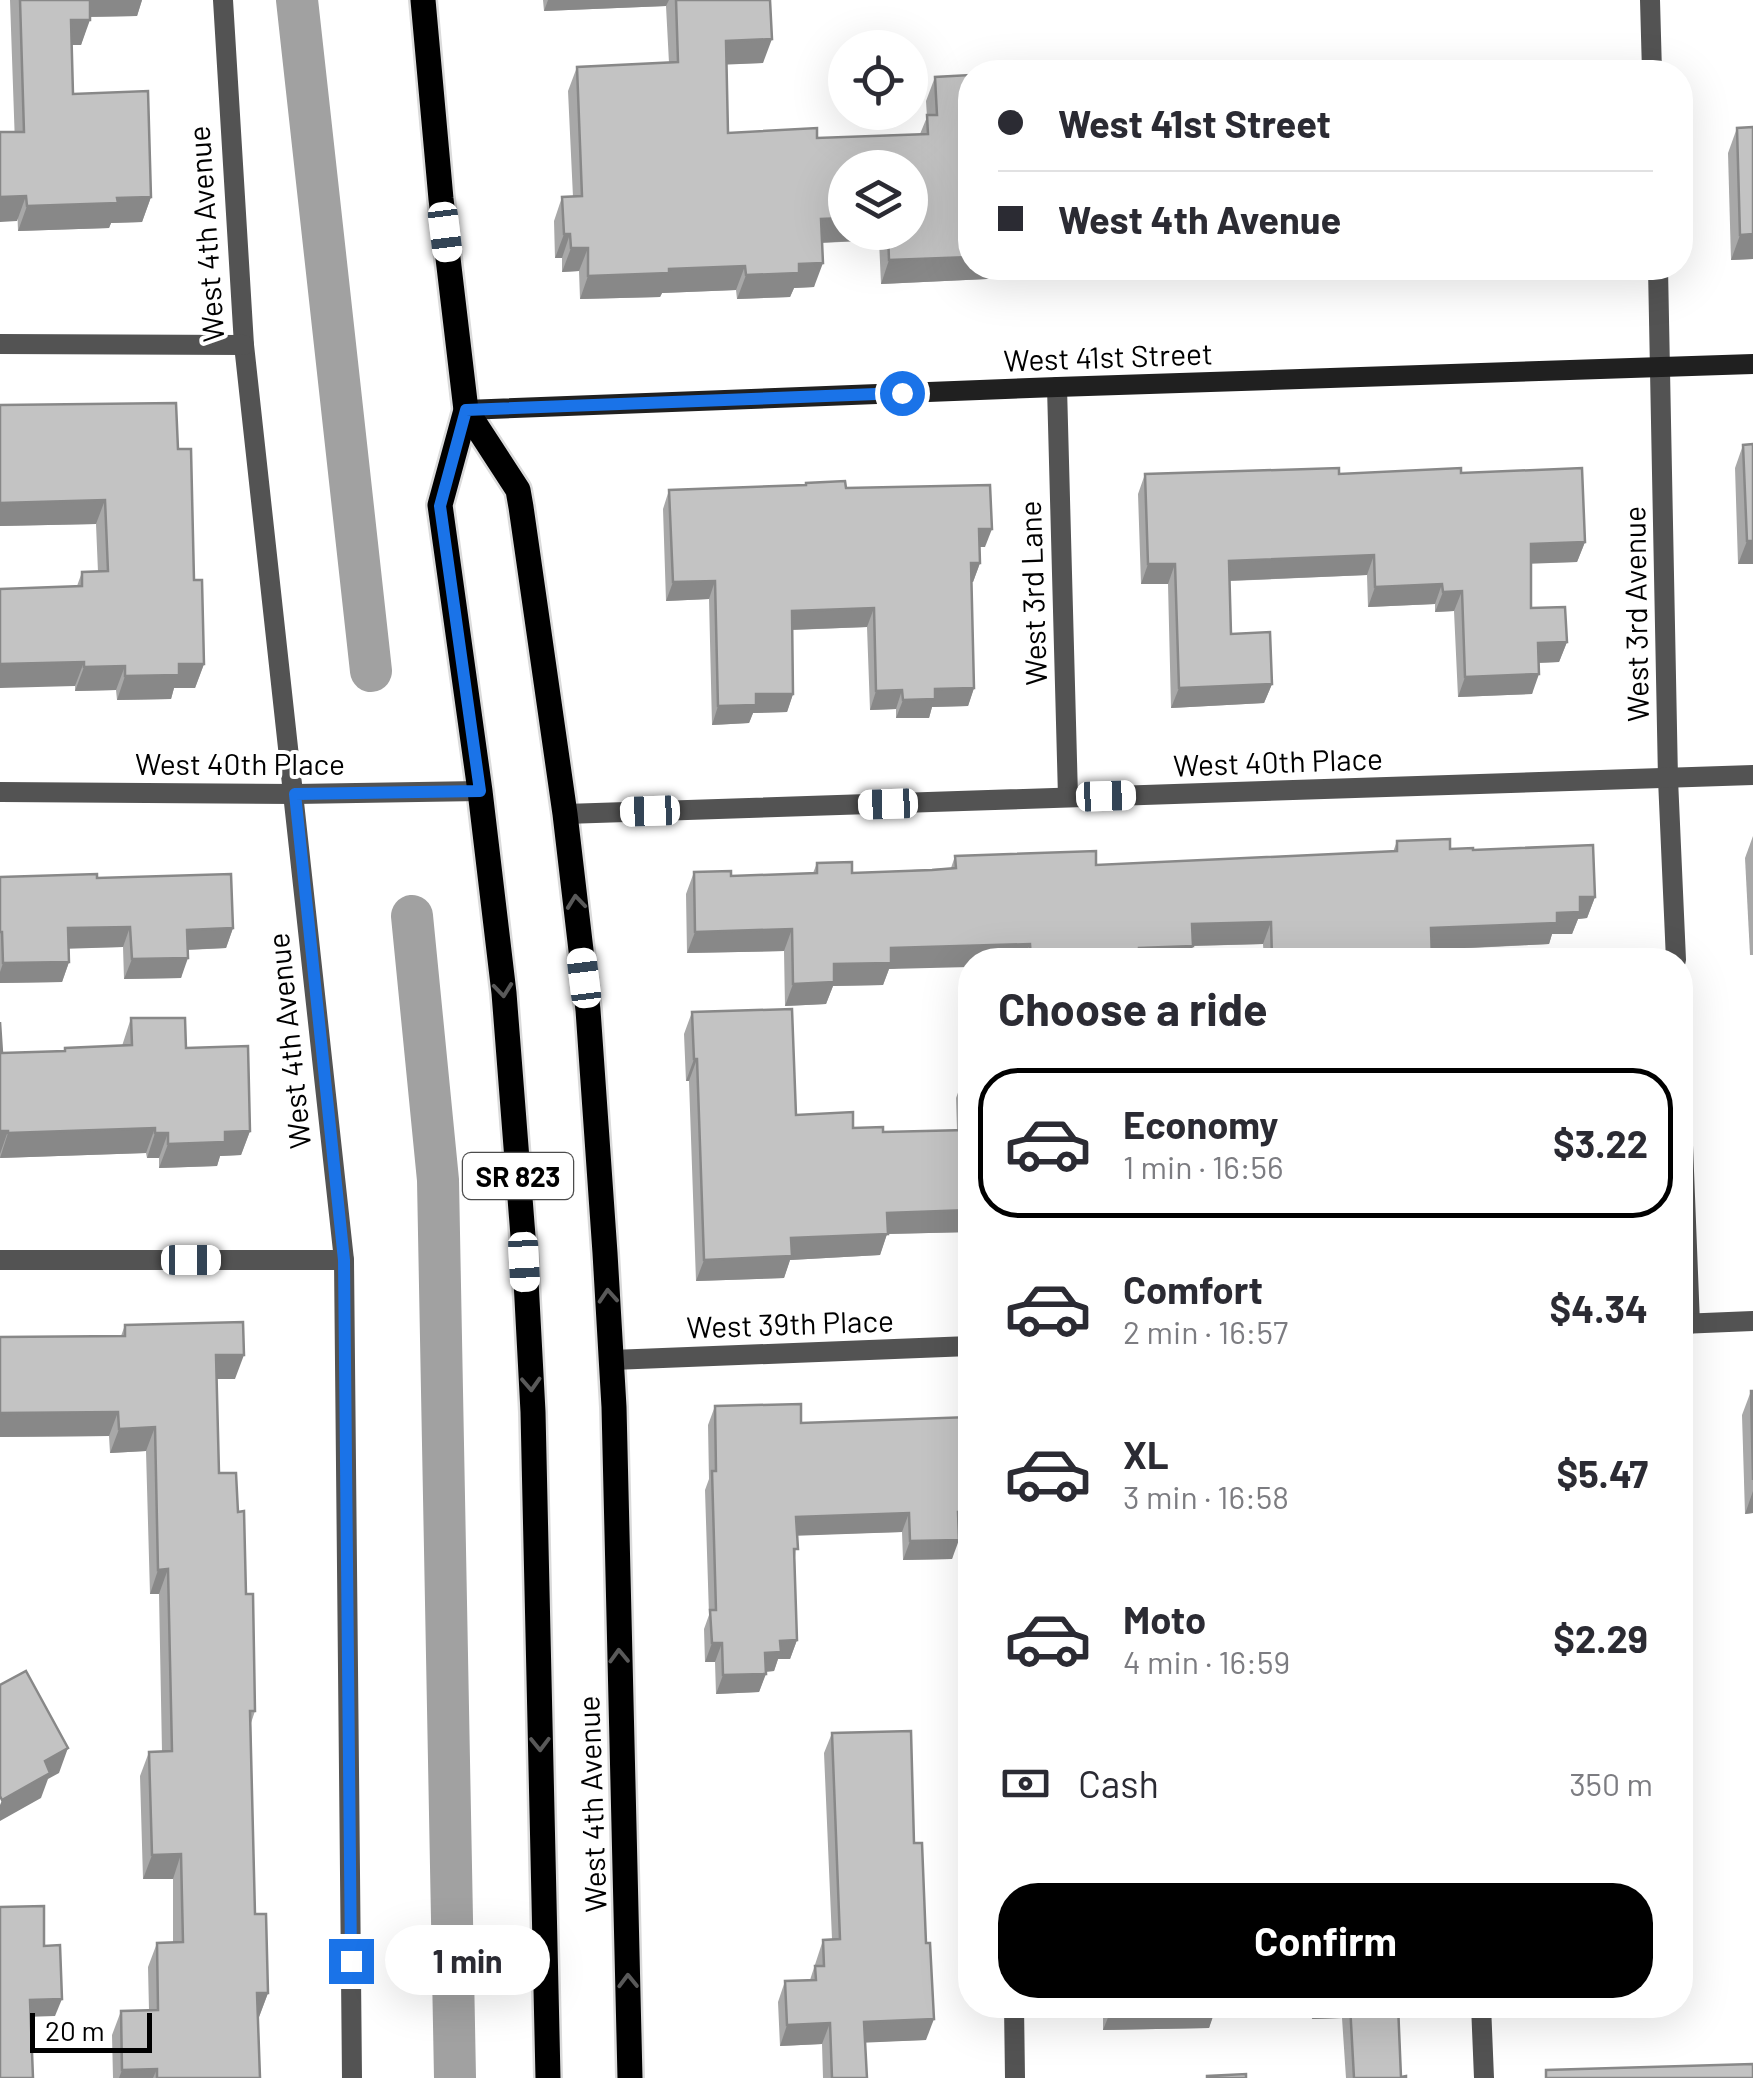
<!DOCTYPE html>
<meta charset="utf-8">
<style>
:root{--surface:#fff;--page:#f7f7f7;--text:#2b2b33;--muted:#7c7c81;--line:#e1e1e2;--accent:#000}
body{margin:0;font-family:Barlow,sans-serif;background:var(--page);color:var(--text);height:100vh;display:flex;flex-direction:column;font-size:38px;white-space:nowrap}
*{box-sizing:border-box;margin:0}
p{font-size:32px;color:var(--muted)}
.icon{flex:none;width:55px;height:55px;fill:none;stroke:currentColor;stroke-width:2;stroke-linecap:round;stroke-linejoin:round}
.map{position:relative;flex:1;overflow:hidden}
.drawer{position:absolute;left:958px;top:948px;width:735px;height:1070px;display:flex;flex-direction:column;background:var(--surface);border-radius:40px;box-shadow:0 10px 40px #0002}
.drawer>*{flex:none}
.banner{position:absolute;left:958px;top:60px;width:735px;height:220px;border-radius:40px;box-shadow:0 10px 40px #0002;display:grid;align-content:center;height:220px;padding:0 40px;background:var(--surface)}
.fabs{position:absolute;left:828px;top:30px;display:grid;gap:20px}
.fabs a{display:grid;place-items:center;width:100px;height:100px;border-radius:50%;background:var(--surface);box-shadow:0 10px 40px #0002;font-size:50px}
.scale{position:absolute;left:30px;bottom:25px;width:122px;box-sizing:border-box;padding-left:10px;border:5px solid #000;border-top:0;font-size:28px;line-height:35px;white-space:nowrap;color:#000;-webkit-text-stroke:8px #fff;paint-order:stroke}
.end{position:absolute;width:45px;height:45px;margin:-22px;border:12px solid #1a73e8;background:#fff;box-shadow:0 0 0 5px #fff}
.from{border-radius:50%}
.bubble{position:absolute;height:70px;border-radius:35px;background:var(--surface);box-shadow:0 10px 40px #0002;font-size:32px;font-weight:700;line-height:70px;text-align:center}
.car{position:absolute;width:30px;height:60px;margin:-30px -15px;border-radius:12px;box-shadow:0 0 8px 2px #0007;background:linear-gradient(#fff 24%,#345 0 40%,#fff 0 76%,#345 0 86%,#fff 0)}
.banner b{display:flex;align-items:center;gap:35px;height:95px;font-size:38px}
.banner b+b{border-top:2px solid var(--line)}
.banner i{width:25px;height:25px;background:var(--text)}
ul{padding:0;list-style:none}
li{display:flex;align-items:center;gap:30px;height:150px;margin:0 20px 15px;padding:0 20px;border:5px solid transparent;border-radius:40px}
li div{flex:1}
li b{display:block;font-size:38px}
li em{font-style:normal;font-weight:700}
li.active{border-color:var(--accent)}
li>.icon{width:90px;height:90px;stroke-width:1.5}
h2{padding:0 40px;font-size:45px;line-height:120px}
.pay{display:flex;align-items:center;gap:25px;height:110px;padding:0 40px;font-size:38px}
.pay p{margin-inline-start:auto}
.primary-button{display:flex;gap:20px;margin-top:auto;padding:20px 40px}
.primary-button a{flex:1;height:115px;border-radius:40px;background:var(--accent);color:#fff;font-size:40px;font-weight:700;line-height:115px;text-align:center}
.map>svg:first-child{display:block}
</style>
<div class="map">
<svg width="1753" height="2078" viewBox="0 0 1753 2078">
<rect width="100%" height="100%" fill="#fff"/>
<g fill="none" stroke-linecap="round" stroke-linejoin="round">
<g stroke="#a1a1a1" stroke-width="42">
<polyline points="297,0 371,671"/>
<polyline points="412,916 438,1180 455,2078"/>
</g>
<defs>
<g id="primary">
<polyline points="423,0 441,199 466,410 440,505 480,791 504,993 525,1262 533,1412 548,2078"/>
<polyline points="466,410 518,490 521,507 565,814 588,1010 605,1253 614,1407 630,2078"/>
</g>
</defs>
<use href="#primary" stroke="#dbdbdb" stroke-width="30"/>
<g stroke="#535353" stroke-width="20">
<polyline points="223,0 244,345 344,1260 352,2078"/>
<polyline points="1650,0 1652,72"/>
<polyline points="1658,268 1668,779 1676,960"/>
<polyline points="0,344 244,345"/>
<polyline points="1057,387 1068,797"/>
<polyline points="0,792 295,794 480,791"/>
<polyline points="565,814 1753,775"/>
<polyline points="1680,1069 1690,1324"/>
<polyline points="0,1260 344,1260"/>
<polyline points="1680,1324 1753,1321"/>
<polyline points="612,1360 970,1346"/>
<polyline points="1014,2005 1015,2078"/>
<polyline points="1481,2005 1484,2078"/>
</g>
<polyline stroke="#202020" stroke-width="20" points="466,410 1057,387 1753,364"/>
<use href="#primary" stroke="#000" stroke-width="25"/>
</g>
<g fill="#a8a8a8" fill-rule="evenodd">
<polygon points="10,0 142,0 137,16 90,17 81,45 71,45 73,94 151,197 142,222 111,223 109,228 18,231"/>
<path d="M543,0H770L763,63L727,64L728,133L817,138L920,134L927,117L926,101L935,77L987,279L881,284L879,240L822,243L814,287L794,288L790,297L737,299L736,290L662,293L660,297L580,299L579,271L562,272V258H555L554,221L562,197H573L568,91L577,67L669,63L666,6L544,11ZM910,168V232H845Z"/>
<polygon points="1753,127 1753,259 1731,260 1728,153 1737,128"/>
<polygon points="0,405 178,449 204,664 195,688 174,688 171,699 117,700 116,690 75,691 77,586 82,572 98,572 96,524 0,526"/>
<polygon points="1753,444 1753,564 1738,564 1735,468 1743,445"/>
<polygon points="1461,473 1585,542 1577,562 1531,563 1531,608 1567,642 1559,662 1539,663 1532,694 1458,697 1454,611 1435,612 1435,604 1368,607 1367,575 1230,581 1231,634 1272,684 1264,703 1171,708 1168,584 1141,584 1138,494 1145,474"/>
<polygon points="846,488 985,547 979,547 980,563 973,582 971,582 974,688 968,706 932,707 929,718 896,718 896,709 870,710 867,627 792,630 793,694 787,712 753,713 749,723 712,725 709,599 666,601 663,509 669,490"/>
<polygon points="1753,836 1753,955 1750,955 1745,858"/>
<polygon points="1397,841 1450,849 1473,850 1595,897 1587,918 1578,919 1572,934 1552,934 1549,944 1432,950 1432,960 1264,960 1263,944 1193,946 1188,960 970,960 889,969 883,985 833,986 826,1004 785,1006 784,951 687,953 686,894 694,872 731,876 813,873 817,863 852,873 951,868 955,856 1096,865 1393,852"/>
<polygon points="0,877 97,878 233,928 226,948 188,950 181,978 124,979 123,947 69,948 69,962 62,982 0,983"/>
<polygon points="692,1012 796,1115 853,1128 883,1132 957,1130 956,1098 964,1076 970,1076 970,1232 887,1234 880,1255 790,1260 784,1278 696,1281 689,1081 686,1081 684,1034"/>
<polygon points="131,1018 186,1048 250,1131 241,1155 220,1156 217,1166 159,1168 159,1158 147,1158 146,1153 0,1158 0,1022 2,1053 64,1051 65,1048 122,1046"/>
<polygon points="125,1325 235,1379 217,1379 219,1473 238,1512 255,1711 251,1723 255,1914 268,1993 259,2017 258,2017 260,2078 113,2078 112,2035 121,2011 149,2010 148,1967 157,1943 173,1942 173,1879 143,1879 140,1776 149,1752 162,1752 159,1594 150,1594 146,1451 110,1453 109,1436 0,1437 0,1337 121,1336"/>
<polygon points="1751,1391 1753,1391 1753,1513 1745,1514 1742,1415"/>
<polygon points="715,1406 801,1423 970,1417 970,1530 959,1530 952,1559 903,1560 902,1532 797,1535 795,1558 797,1640 790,1659 778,1659 774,1671 766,1672 759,1692 716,1694 715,1662 705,1662 704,1629 709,1615 705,1490 709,1479 708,1425"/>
<polygon points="832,1733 914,1843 926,2040 865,2042 867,2078 823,2078 822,2044 780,2046 778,2002 785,1981 810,1980 823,1940 832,1939 824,1753"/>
<polygon points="1103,2005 1216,2005 1209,2028 1103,2030"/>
<polygon points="1311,2005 1399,2005 1401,2077 1406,2078 1346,2078 1342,2018 1312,2019"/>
</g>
<g fill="#888">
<polygon points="87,0 142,0 137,16 81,17"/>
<polygon points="548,0 669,0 666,6 544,11"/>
<polygon points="71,20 90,20 81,45 62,45"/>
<polygon points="772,39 763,63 717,65 726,41"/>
<polygon points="26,196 17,221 0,222 0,197"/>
<polygon points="151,197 142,222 111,223 109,228 18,231 27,206 117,198"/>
<polygon points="845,218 845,232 882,232 879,240 812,243 821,219"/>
<polygon points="564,234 570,234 562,258 555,258"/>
<polygon points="1753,234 1753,259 1731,260 1740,235"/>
<polygon points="571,248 588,248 579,271 562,272"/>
<polygon points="970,257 970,268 1019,268 987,279 881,284 889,260"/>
<polygon points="823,263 814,287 794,288 790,297 737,299 746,275 799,264"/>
<polygon points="745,266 736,290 662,293 660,297 580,299 588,276 669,269"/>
<polygon points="1148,268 1225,268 1147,269"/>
<polygon points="105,500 96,524 0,526 0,503"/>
<polygon points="979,529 992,529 985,547 972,547"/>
<polygon points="1747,541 1753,541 1753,564 1738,564"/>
<polygon points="1585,542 1577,562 1524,564 1531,544"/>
<polygon points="1374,555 1367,575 1222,581 1229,561"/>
<polygon points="971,563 980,563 973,582 964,582"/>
<polygon points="1148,564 1175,564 1168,584 1141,584"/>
<polygon points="715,581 709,599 666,601 673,582"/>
<polygon points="1442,584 1435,604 1368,607 1375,587"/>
<polygon points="1462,591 1454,611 1435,612 1443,592"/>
<polygon points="874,608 867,627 785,630 792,611"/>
<polygon points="1567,642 1559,662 1531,663 1538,643"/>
<polygon points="84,662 75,686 0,688 0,664"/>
<polygon points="179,664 204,664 195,688 174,688 171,699 117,700 125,676"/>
<polygon points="125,666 116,690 75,691 84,667"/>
<polygon points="1539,674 1532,694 1458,697 1465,677"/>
<polygon points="1272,684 1264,703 1171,708 1179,688"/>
<polygon points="974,688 968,706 932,707 929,718 896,718 903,700 935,689"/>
<polygon points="902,690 896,709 870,710 876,691"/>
<polygon points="756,694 793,694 787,712 753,713 749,723 712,725 718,706"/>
<polygon points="1580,897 1595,897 1587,918 1578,919 1572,934 1552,934 1549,944 1423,950 1431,928 1557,913"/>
<polygon points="1271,922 1263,944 1184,946 1192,924"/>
<polygon points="130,927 123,947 60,949 68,928"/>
<polygon points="233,928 226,948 179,950 187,930"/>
<polygon points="792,929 784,951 687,953 695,932"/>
<polygon points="1030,944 1024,960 970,960 970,967 889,969 883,985 833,986 826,1004 785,1006 793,984 834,964 891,948"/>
<polygon points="1193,946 1188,960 1135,960 1139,948"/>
<polygon points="1310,956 1308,960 1272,960 1272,958"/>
<polygon points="188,958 181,978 124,979 132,959"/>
<polygon points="69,962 62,982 0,983 0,972 3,963"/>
<polygon points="694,1059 697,1059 689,1081 686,1081"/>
<polygon points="155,1128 146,1153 0,1158 8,1133"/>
<polygon points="0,1131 8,1131 0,1154"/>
<polygon points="250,1131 241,1155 220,1156 217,1166 159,1168 168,1144 225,1132"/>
<polygon points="155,1133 168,1133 159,1158 147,1158"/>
<polygon points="970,1210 970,1232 887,1234 880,1255 790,1260 784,1278 696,1281 704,1260 887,1213"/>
<polygon points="216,1355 244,1355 235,1379 207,1379"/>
<polygon points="118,1412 109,1436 0,1437 0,1413"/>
<polygon points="155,1427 146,1451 110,1453 119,1429"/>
<polygon points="1753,1491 1753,1513 1745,1514"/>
<polygon points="970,1511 970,1530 951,1531 958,1512"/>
<polygon points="909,1513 902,1532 790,1536 796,1517"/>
<polygon points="959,1540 952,1559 903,1560 910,1541"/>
<polygon points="168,1569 159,1594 150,1594 158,1570"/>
<polygon points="797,1640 790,1659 778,1659 774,1671 758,1672 765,1653 780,1641"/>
<polygon points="712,1643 722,1643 715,1662 705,1662"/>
<polygon points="766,1674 759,1692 716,1694 723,1675"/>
<polygon points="68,1748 59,1773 48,1779 41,1798 0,1821 0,1805 2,1800 45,1761"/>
<polygon points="181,1854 173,1879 143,1879 152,1855"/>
<polygon points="257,1993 268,1993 259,2017 248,2017"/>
<polygon points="62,1999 55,2016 24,2017 30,2000"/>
<polygon points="1317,2005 1347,2005 1342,2018 1312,2019"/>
<polygon points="1577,2005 1630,2005 1629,2008 1576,2010"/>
<polygon points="1216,2008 1209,2028 1103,2030 1111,2010"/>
<polygon points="934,2019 926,2040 857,2043 864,2022"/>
<polygon points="830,2023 822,2044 780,2046 787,2025"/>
<polygon points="157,2069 153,2078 119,2078 122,2070"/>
</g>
<g fill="#c3c3c3" stroke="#888" stroke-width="2.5">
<polygon points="20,0 90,0 90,20 71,20 73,94 148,91 151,197 117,198 118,203 27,206 26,196 0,197 0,132 24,132"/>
<polygon points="676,0 770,0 772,39 726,41 728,133 817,128 817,138 928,134 927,115 937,115 935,77 970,75 970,257 889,260 888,232 910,232 910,168 845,168 845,218 821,219 823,263 799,264 799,273 746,275 745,266 669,269 669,273 588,276 588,248 571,248 570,234 564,234 562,197 582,196 577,67 678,62"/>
<polygon points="1753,127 1753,234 1740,235 1737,128"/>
<polygon points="176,403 178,449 191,449 194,580 202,580 204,664 179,664 179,675 125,676 125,666 84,667 84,662 0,664 0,589 82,586 82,572 108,571 105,500 0,503 0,405"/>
<polygon points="1753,444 1753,541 1747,541 1743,445"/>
<polygon points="1339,468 1339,474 1461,468 1461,473 1582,468 1585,542 1531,544 1531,608 1565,607 1567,642 1538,643 1539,674 1465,677 1462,591 1443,592 1442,584 1375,587 1374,555 1229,561 1231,634 1270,632 1272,684 1179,688 1175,564 1148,564 1145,474"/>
<polygon points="845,481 846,488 990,485 992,529 979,529 980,563 971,563 974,688 935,689 935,699 903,700 902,690 876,691 874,608 792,611 793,694 756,694 756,705 718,706 715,581 673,582 669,490 806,485 806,483"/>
<polygon points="1450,839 1450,849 1473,848 1473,850 1593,845 1595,897 1580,897 1580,912 1557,913 1557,923 1431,928 1432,960 1310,960 1310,956 1272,958 1271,922 1192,924 1193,946 1139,948 1139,960 1031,960 1030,944 891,948 891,963 834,964 834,982 793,984 792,929 695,932 694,872 731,871 731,876 817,873 817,863 852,862 852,873 932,870 956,868 955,856 1096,851 1096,865 1397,851 1397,841"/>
<polygon points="97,874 97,878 231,874 233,928 187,930 188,958 132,959 130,927 68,928 69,962 3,963 2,932 0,932 0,877"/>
<polygon points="792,1009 796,1115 853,1112 853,1128 883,1127 883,1132 966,1130 964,1076 970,1076 970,1210 887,1213 888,1234 791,1238 792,1256 704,1260 697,1059 694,1059 692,1012"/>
<polygon points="131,1018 185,1018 186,1048 248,1046 250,1131 225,1132 225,1142 168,1144 168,1133 155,1133 155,1128 8,1133 8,1131 0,1131 0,1022 2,1053 65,1051 65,1048 132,1045"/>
<polygon points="243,1322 244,1355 216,1355 219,1473 236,1473 238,1512 244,1511 246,1594 253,1594 255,1711 250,1711 255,1914 266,1914 268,1993 257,1993 260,2078 157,2078 157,2069 122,2070 121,2011 158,2010 157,1943 183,1942 181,1854 152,1855 149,1752 172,1751 168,1569 158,1570 155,1427 119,1429 118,1412 0,1413 0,1337 125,1336 125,1325"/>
<polygon points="1751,1391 1753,1391 1753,1480"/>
<polygon points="801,1404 801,1423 970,1417 970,1511 958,1512 959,1540 910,1541 909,1513 796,1517 798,1549 794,1549 797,1640 780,1641 781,1652 765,1653 766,1674 723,1675 722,1643 712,1643 710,1610 716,1610 712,1471 716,1471 715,1406"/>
<polygon points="26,1671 68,1748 45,1761 50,1773 2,1800 0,1796 0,1685"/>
<polygon points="911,1731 914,1843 922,1843 926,1943 930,1943 934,2019 864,2022 867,2078 832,2078 830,2023 787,2025 785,1981 816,1980 815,1966 824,1966 823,1940 840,1939 832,1733"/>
<polygon points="44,1906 44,1946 60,1945 62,1999 30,2000 33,2078 0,2078 0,1907"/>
<polygon points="1111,2005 1216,2005 1216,2008 1111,2010"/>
<polygon points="1350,2005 1398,2005 1401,2077 1406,2076 1406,2078 1354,2078"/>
<polygon points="1753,2064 1753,2078 1546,2078 1546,2070"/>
<polygon points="1246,2074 1246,2078 1207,2078 1207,2076"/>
</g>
<defs><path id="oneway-chevron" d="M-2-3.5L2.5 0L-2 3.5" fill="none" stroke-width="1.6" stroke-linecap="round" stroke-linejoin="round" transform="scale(2.5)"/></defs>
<g stroke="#595959">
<use href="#oneway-chevron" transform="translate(576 902) rotate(-96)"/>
<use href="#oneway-chevron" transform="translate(503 990) rotate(84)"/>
<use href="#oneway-chevron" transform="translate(608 1296) rotate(-94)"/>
<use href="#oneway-chevron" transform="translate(531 1384) rotate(87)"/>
<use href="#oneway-chevron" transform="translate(619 1656) rotate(-92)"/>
<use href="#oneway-chevron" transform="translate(540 1744) rotate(89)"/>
<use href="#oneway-chevron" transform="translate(628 1981) rotate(-91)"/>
</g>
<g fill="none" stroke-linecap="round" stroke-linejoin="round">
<polyline stroke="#1a73e8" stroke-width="12" points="351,1961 344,1260 295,794 480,791 440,506 466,410 902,393"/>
</g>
<g text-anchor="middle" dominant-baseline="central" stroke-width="8" stroke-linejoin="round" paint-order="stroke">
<rect fill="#fff" stroke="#4c4c4c" stroke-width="2.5" x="463" y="1153" width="110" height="46" rx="8"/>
<g font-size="28" font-weight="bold" fill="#000">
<text x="518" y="1176">SR 823</text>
</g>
<g font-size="30" fill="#000" stroke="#fff">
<text transform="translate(205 234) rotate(-94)">West 4th Avenue</text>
<text transform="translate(1108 356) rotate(-2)">West 41st Street</text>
<text transform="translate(1032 593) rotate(-92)">West 3rd Lane</text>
<text transform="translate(1635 614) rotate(-91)">West 3rd Avenue</text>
<text transform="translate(1278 761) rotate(-2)">West 40th Place</text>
<text x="240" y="763">West 40th Place</text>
<text transform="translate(288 1041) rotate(-96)">West 4th Avenue</text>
<text transform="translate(790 1323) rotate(-2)">West 39th Place</text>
<text transform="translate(591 1804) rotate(-92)">West 4th Avenue</text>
</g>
</g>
</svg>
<div class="fabs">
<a><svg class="icon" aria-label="locate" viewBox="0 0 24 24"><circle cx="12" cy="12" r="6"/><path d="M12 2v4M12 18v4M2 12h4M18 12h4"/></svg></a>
<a><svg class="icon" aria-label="layers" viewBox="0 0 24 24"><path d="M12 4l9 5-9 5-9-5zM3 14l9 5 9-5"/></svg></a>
</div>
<div class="scale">20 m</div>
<i class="end from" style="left:902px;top:393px"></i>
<i class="end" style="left:351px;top:1961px"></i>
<div class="bubble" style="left:385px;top:1925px;width:165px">1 min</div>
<i class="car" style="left:445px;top:232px;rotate:173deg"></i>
<i class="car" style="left:1106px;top:796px;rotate:88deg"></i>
<i class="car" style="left:888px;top:804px;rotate:268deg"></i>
<i class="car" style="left:650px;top:811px;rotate:268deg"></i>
<i class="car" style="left:584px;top:978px;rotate:353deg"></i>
<i class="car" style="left:191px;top:1260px;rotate:90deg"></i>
<i class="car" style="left:524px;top:1262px;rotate:177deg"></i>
<div class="banner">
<b><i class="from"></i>West 41st Street</b>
<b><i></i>West 4th Avenue</b>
</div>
<section class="drawer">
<h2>Choose a ride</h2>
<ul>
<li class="active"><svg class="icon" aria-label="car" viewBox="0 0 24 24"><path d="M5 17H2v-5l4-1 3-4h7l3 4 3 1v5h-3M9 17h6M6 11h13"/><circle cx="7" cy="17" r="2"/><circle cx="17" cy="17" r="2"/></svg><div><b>Economy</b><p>1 min · 16:56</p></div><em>$3.22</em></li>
<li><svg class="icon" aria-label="car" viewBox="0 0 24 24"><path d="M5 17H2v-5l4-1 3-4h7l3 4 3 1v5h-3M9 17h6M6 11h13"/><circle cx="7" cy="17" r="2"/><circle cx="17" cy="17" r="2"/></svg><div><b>Comfort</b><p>2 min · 16:57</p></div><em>$4.34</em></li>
<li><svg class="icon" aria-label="car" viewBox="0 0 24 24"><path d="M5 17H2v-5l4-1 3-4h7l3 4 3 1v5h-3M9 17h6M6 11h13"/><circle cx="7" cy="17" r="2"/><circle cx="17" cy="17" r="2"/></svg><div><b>XL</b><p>3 min · 16:58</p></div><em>$5.47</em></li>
<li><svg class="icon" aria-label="car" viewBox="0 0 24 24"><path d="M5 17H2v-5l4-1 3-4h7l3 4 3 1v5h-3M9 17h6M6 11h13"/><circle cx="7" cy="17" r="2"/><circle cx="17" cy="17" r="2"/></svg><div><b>Moto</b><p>4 min · 16:59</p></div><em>$2.29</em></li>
</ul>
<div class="pay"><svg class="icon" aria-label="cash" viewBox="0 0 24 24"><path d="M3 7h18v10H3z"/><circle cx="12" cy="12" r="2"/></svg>Cash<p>350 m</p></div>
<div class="primary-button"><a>Confirm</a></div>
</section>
</div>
